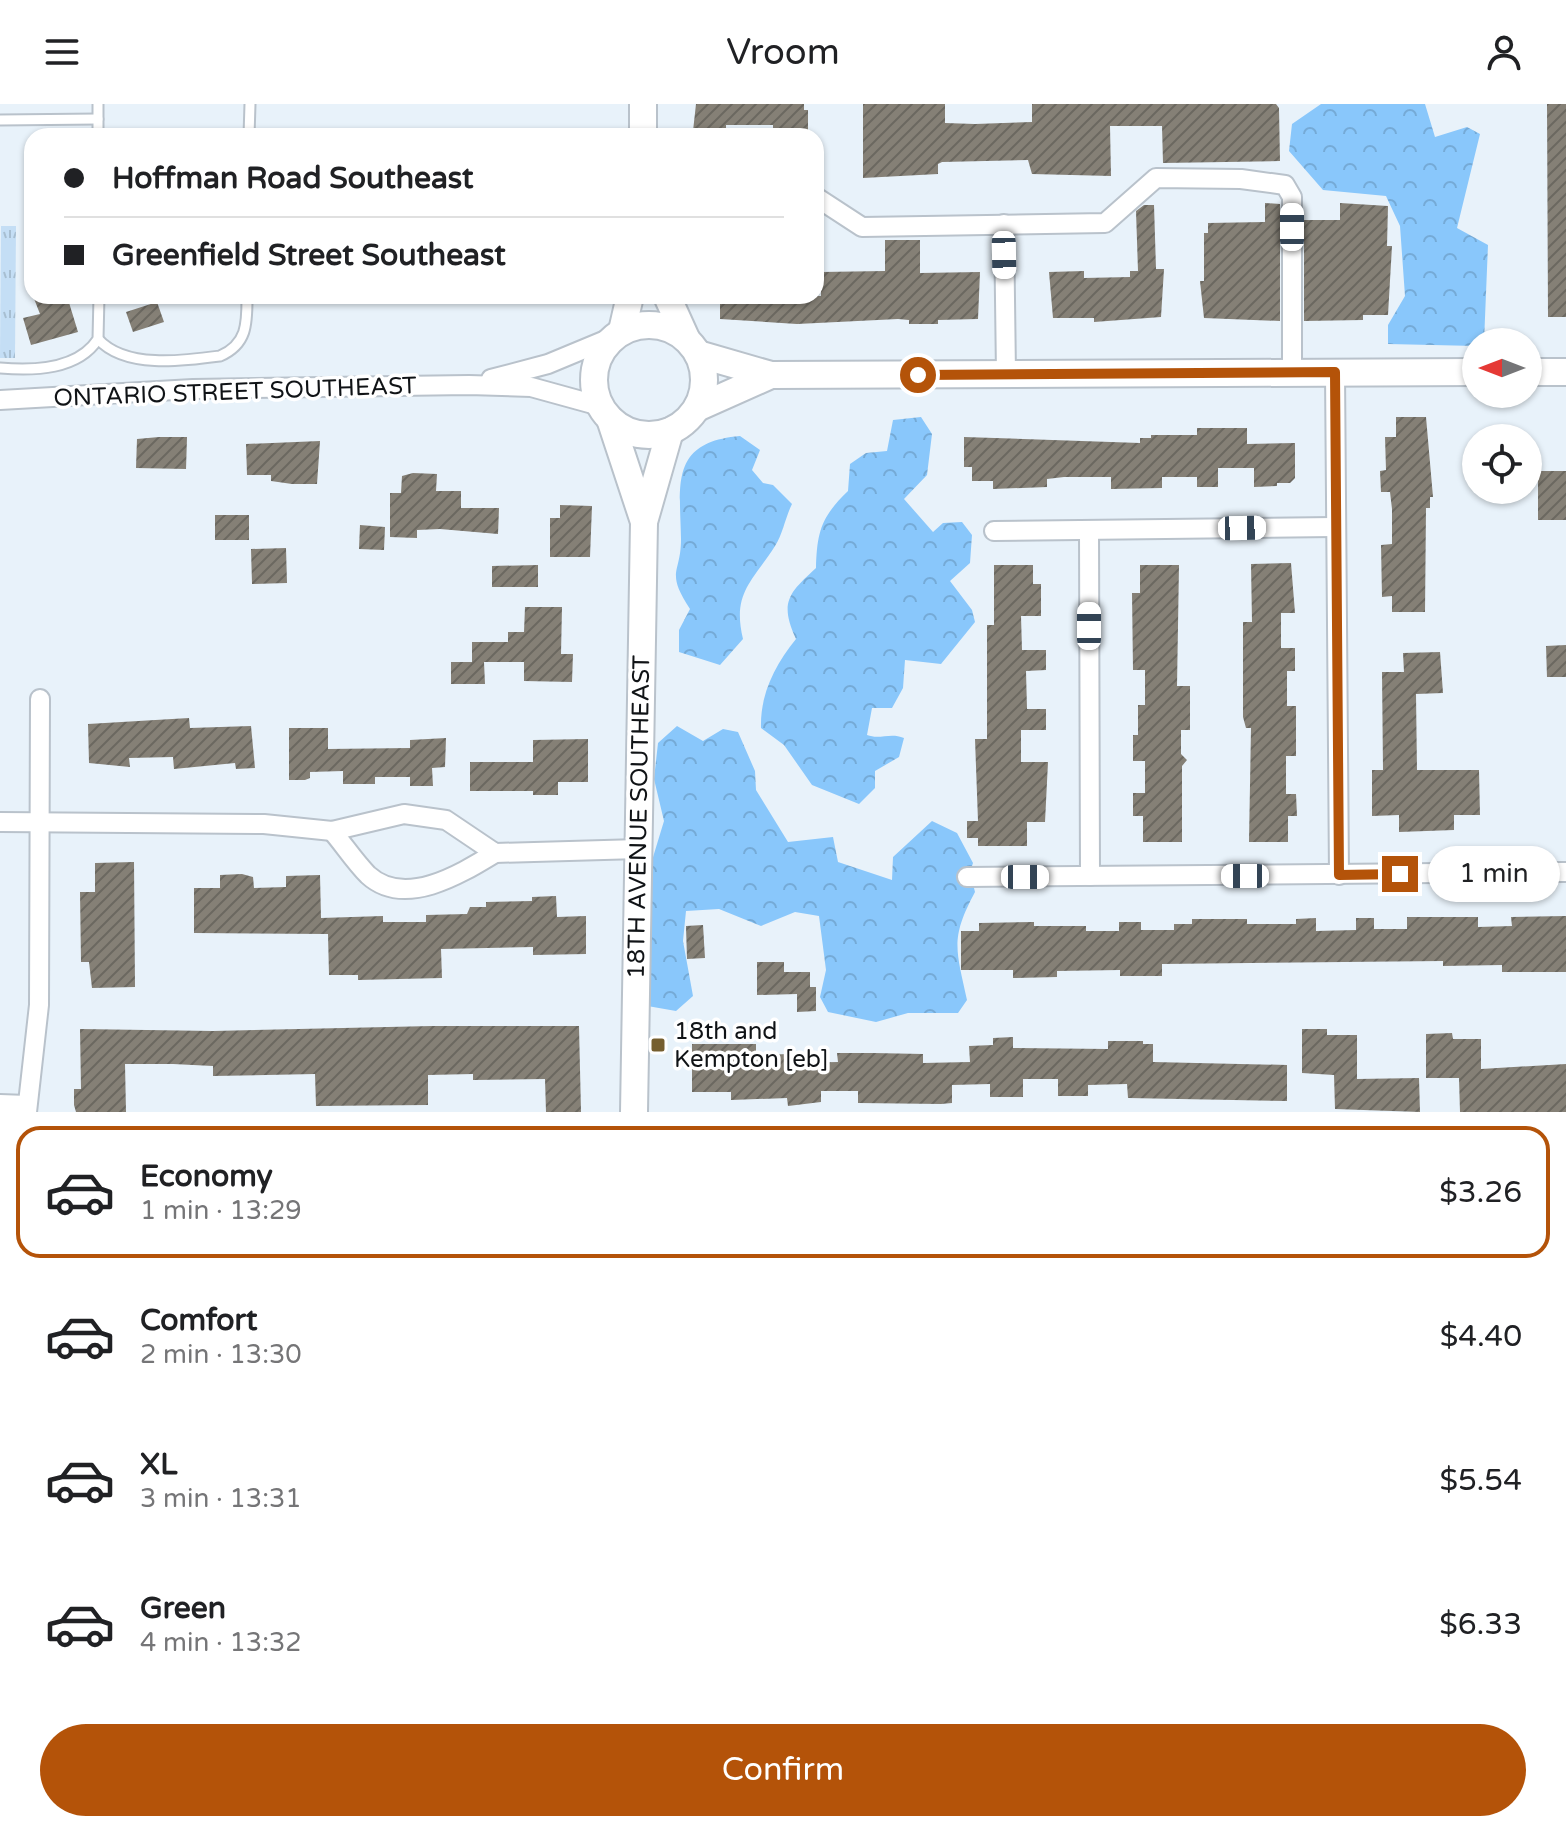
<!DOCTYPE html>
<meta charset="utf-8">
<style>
:root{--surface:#fff;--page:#f2f2f2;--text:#202124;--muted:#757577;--line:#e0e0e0;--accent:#b45309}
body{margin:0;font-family:"Varela Round",sans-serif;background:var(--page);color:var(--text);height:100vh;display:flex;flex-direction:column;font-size:30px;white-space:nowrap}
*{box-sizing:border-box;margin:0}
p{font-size:26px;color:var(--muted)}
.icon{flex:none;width:44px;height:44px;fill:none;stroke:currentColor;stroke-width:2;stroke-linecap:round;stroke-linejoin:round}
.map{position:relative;height:1008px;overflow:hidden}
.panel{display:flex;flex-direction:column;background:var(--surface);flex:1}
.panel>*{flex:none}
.guide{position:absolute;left:24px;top:24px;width:800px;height:176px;border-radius:24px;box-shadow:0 2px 6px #0004;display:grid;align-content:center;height:176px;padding:0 40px;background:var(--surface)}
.needle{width:52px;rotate:270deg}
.fabs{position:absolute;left:1462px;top:224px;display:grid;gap:16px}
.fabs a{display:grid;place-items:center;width:80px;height:80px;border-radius:50%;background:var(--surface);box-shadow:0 2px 6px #0004;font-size:40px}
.end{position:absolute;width:36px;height:36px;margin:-18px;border:10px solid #b45309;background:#fff;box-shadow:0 0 0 4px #fff}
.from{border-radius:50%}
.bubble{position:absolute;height:56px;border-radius:28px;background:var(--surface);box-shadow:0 2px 6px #0004;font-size:26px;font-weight:600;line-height:56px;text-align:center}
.car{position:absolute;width:24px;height:48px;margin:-24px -12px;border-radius:10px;box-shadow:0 0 6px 2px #0007;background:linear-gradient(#fff 24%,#345 0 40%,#fff 0 76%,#345 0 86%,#fff 0)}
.guide b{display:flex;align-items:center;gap:28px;height:76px;font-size:30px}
.guide b+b{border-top:2px solid var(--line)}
.guide i{width:20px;height:20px;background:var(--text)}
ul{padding:14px 0 0;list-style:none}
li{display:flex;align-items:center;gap:24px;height:132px;margin:0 16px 12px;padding:0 24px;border:4px solid transparent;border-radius:24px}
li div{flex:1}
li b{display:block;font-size:30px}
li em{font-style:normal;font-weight:600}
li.on{border-color:var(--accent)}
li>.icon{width:72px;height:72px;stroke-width:1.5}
.button{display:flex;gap:16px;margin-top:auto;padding:16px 40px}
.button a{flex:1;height:92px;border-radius:48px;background:var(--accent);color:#fff;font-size:32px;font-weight:600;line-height:92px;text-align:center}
header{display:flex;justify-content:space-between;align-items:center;height:104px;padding:0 40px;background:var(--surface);font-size:36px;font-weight:600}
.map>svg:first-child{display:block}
</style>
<header><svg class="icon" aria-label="menu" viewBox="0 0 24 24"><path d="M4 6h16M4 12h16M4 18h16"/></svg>Vroom<svg class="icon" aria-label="person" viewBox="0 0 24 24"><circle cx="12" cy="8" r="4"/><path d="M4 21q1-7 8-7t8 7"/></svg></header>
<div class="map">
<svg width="1566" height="1008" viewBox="0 0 1566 1008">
<defs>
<pattern id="forest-crowns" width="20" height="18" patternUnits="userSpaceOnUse" patternTransform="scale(2)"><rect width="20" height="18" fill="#89c7fb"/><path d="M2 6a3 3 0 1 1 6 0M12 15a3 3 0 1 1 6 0" fill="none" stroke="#75aad6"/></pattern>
<pattern id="park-tufts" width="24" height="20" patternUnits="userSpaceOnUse" patternTransform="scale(2)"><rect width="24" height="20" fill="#c4def5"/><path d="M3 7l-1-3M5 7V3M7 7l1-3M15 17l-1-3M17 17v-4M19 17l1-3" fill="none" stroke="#a7bed1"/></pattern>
<pattern id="building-hatch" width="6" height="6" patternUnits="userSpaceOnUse" patternTransform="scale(2)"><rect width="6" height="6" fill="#858076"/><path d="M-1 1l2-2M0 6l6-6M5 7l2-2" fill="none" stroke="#6b6860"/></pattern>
</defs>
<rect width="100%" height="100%" fill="#e8f2fa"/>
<g fill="url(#forest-crowns)">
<polygon points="1321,0 1425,0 1435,33 1467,23 1480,30 1457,124 1488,141 1484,238 1476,238 1476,242 1388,240 1388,221 1405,192 1400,122 1386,92 1323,86 1289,47 1292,20"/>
<path d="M921,313L932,330L927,371L904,395L933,428L943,419L962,418L972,431L970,459L950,477L972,506L975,518L941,560L905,556L903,584L892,604H872L867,631C880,636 890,628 904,634L899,653L875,667V684L859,700L812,681L784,641L761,624C760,590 775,561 796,535C779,498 789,489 816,464C817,428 821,413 848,387L850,360L866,349L887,347L893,316Z"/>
<path d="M740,332L760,346L752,366L763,379L773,381L792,400C785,414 783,430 775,442C752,478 732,489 743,535L720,561L679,548V526L690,505C665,466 681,471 681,435C680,380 670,338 740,332Z"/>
<path d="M677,622L703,637L723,625L738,628L755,667L756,686L788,738L833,733L838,758L892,776L893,753L932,717L957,729L973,759L970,768L975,788C950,835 956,845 967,896L958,909H908L876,918L828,908L820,893L826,866L819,812L795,808L761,822L719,805L686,807L683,837L693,892L676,907L636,900V833L651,794L650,763L664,717L654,675L658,639Z"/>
</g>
<polygon fill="url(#park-tufts)" points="1,122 16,122 15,254 0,254"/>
<g fill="url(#building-hatch)">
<polygon points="696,0 804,0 804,6 808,6 808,27 773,27 773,21 726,21 726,26 693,27"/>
<polygon points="863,0 945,0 945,19 975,20 1032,18 1032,0 1276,0 1279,4 1280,57 1163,59 1162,22 1110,22 1111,72 1032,70 1028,56 942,58 938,60 938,70 863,74"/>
<polygon points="1547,0 1566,0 1566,213 1548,213"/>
<polygon points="1265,99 1280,100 1280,217 1204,214 1200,177 1204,177 1204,129 1208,129 1208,119 1265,118"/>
<polygon points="1340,99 1388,102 1387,142 1392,142 1388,211 1363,211 1363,216 1304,217 1304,116 1340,116"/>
<polygon points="1144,101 1154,101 1156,165 1164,165 1161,213 1094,218 1094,214 1053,214 1049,168 1084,167 1084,174 1130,173 1130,167 1138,167 1136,107"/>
<polygon points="885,136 920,136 920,169 980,168 978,215 938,216 938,220 909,220 909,216 898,215 797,220 720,215 720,192 821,192 821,168 885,167"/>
<polygon points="33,192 67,192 78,228 31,241 23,214 40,210"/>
<polygon points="157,198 164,218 133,228 126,208"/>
<polygon points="1396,313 1426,313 1433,393 1430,393 1430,404 1426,404 1425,508 1392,508 1392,492 1382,493 1381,441 1392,440 1392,405 1390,388 1381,388 1380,367 1386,366 1385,333 1396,333"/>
<polygon points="1197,324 1247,324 1247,340 1295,339 1295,374 1290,379 1277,379 1277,382 1254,383 1254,364 1218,364 1218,383 1197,383 1197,373 1162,373 1162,384 1111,385 1111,373 1064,373 1047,375 1047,383 993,385 993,377 972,377 972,363 964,363 964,333 1140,339 1140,334 1151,334 1151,331 1197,331"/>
<polygon points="159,333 187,333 186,365 136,364 137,335"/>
<polygon points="320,337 317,380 292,380 271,377 271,371 247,371 246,340"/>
<rect x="1538" y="367" width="28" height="49"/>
<polygon points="413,369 437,370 436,387 461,387 461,404 499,404 498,430 440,425 417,426 417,434 390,433 390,389 401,389 402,372"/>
<polygon points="560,401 592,402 590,453 550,453 550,414 560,414"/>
<rect x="215" y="411" width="34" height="25"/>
<polygon points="360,421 385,423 384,446 359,445"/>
<polygon points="286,444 287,479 252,480 251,445"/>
<polygon points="1291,459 1295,509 1281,509 1281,544 1295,544 1295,567 1287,567 1287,602 1296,602 1296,652 1286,652 1286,690 1296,690 1297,712 1288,712 1288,738 1249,738 1251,624 1246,624 1243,613 1243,518 1252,518 1251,460"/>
<polygon points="538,461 538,483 492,483 492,462"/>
<polygon points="994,461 1033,461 1033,480 1041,480 1041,512 1021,512 1022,546 1046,546 1046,566 1026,567 1027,605 1046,605 1046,626 1021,626 1021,658 1048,658 1045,718 1027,718 1027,742 978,742 978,734 967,734 967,717 978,717 975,635 987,635 987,521 994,521"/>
<polygon points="1140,461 1179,461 1177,582 1190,582 1190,626 1181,626 1181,650 1187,656 1182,662 1182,738 1143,738 1143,712 1133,712 1133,689 1145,689 1145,657 1133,657 1133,631 1138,631 1138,601 1145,601 1145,566 1133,566 1132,489 1140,489"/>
<polygon points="525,503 562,503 561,550 573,550 572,578 524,577 524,558 484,558 485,580 451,580 451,558 472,558 472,538 508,538 508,528 524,528"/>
<polygon points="1566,541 1566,573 1547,573 1546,542"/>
<polygon points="1440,548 1443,589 1416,590 1417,666 1479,666 1480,711 1454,711 1454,726 1399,728 1399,711 1372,712 1372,666 1383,666 1382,568 1404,568 1403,549"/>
<polygon points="189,614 190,624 251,622 255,664 236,665 235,659 174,665 173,653 129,654 130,663 89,659 88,620"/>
<polygon points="289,624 328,624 328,645 410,644 410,636 446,634 445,663 432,664 433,682 410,682 410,673 375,673 375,680 343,680 343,667 310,668 310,674 305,676 289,676"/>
<polygon points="588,635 588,678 558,678 558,691 533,691 533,687 470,687 470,658 533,658 533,636"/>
<polygon points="134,758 135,883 92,884 89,858 81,858 80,788 95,788 95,759"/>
<polygon points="242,770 253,773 254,784 286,783 286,772 320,771 321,814 383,812 383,818 426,818 426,811 467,810 470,803 486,803 486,798 532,797 532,793 556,792 557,813 586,812 586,850 533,851 533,843 441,845 442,874 358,876 358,871 329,871 328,830 194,829 194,784 220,784 220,771"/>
<polygon points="1566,812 1566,868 1502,868 1502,861 1443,862 1443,857 1162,860 1162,872 1120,872 1120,866 1057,867 1057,873 1013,874 1013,866 961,866 961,827 979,827 979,819 1034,818 1034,822 1086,822 1086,827 1119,827 1119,818 1141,818 1141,826 1174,826 1174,820 1192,820 1192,815 1247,815 1247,820 1296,820 1296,815 1316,814 1316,827 1356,826 1356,814 1374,814 1374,825 1407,825 1407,813 1478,813 1478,823 1512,822 1511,813"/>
<polygon points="703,821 705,854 687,855 686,822"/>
<polygon points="757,858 784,858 784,868 810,868 810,883 816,883 816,907 797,908 797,890 757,891"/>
<polygon points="432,922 579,922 581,1008 546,1008 545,975 473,976 473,970 428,971 428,1001 316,1002 315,970 213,972 213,962 173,960 125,960 126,1008 76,1008 74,1001 74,985 81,985 80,925 213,927"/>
<polygon points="1302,925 1327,925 1327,931 1357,931 1357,975 1419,974 1420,1008 1335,1005 1334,971 1302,969"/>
<polygon points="1452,929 1453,935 1481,935 1481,965 1566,960 1566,1008 1460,1008 1459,974 1426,974 1426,930"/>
<polygon points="1013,933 1013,944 1108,945 1108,937 1143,937 1143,940 1153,940 1153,958 1287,961 1287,997 1128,994 1127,980 1088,981 1088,992 1058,992 1058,975 1023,975 1023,993 990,993 990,980 952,981 952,999 941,1000 858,999 858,987 821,987 821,998 788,1002 787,994 731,996 731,988 692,988 692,940 756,940 756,951 791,950 791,959 838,958 837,949 873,949 923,950 923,959 970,958 969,942 993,941 993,934"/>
</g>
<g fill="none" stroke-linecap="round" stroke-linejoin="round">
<defs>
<g id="lane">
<polyline points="0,16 98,15"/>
<polyline points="98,32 98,0"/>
<polyline points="249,32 250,0"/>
<path d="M98,235C125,265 183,257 220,252C248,240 247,218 247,192"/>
<path d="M0,264C34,267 78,266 98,235L99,192"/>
</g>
<g id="street">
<polyline points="816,93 862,123 1105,119 1156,74 1241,75 1285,81 1292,93 1292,269"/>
<polyline points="1004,120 1006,270"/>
<polyline points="1335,268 1339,771"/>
<polyline points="491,275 548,260 613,233"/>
<polyline points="0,296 193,285 469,281 531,283 600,302"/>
<polyline points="1089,426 1090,772"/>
<polyline points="994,427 1334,423"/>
<polyline points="0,718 264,720 332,727 404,710 446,716 495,749 639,745"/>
<path d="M332,727C344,741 355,758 368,771C405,805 462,769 495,749"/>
<polyline points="967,773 1566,768"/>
<polyline points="0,1000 27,1001"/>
<polyline points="27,1008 39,901 40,595"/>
</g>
<g id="secondary">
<polyline points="643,0 643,32"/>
<polyline points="667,192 686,234"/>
<circle cx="649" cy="276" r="55"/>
<polyline points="622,227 630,192"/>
<polyline points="698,250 771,271"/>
<polyline points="1528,268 1566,268"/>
<polyline points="697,304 771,271 1476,268"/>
<polyline points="610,315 644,418 634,1008"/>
<polyline points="644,418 670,327"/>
</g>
</defs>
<use href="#lane" stroke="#b9c2cb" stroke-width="13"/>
<use href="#street" stroke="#b9c2cb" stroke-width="22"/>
<use href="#secondary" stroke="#b9c2cb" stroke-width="30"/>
<use href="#lane" stroke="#fff" stroke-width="9"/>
<use href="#street" stroke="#fff" stroke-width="18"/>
<use href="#secondary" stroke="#fff" stroke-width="26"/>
</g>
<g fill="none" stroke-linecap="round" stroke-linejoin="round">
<polyline stroke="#b45309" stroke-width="10" points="918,271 1335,268 1339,771 1400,770"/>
</g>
<rect fill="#755e2f" stroke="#fff" stroke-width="3" x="650" y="933" width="16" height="16" rx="4"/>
<g text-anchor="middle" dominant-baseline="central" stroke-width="7" stroke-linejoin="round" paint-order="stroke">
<g font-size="24" fill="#101316" stroke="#fff">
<text transform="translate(235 288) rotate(-2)">ONTARIO STREET SOUTHEAST</text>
<text transform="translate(639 713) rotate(-89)">18TH AVENUE SOUTHEAST</text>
</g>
<g font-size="24" fill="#101316" stroke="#fff" text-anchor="start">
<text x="674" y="927">18th and<tspan x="674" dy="28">Kempton [eb]</tspan></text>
</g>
</g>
</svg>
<div class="fabs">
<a><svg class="needle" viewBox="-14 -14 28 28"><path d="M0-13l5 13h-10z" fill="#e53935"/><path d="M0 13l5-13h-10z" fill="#757577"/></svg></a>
<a><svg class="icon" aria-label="locate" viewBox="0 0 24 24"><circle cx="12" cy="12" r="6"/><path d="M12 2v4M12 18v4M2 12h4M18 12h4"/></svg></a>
</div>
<i class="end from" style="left:918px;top:271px"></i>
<i class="end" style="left:1400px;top:770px"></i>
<div class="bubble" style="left:1428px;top:742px;width:132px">1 min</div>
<i class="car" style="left:1292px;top:123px;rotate:0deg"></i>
<i class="car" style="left:1004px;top:151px;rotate:179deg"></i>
<i class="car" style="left:1242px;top:424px;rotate:89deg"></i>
<i class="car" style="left:1089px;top:522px;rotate:0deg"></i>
<i class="car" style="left:1245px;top:772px;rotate:270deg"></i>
<i class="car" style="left:1025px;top:773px;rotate:90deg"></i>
<div class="guide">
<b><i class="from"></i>Hoffman Road Southeast</b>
<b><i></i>Greenfield Street Southeast</b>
</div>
</div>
<section class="panel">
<ul>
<li class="on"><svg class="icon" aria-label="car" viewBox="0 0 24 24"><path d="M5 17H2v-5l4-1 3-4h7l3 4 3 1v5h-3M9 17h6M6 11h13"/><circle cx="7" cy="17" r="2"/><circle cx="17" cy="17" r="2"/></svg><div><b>Economy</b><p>1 min · 13:29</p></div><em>$3.26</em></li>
<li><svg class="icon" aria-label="car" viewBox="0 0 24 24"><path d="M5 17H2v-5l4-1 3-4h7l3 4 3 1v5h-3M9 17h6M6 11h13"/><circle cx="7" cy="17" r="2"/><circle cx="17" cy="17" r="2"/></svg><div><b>Comfort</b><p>2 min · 13:30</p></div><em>$4.40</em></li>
<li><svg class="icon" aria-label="car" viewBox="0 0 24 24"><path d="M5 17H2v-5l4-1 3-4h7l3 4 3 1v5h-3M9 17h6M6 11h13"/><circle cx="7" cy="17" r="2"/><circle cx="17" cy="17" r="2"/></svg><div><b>XL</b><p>3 min · 13:31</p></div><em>$5.54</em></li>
<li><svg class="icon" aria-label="car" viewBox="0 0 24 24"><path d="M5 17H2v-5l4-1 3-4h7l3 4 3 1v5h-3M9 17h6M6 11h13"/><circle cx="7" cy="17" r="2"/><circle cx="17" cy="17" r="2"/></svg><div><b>Green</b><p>4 min · 13:32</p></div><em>$6.33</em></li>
</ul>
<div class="button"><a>Confirm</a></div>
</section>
